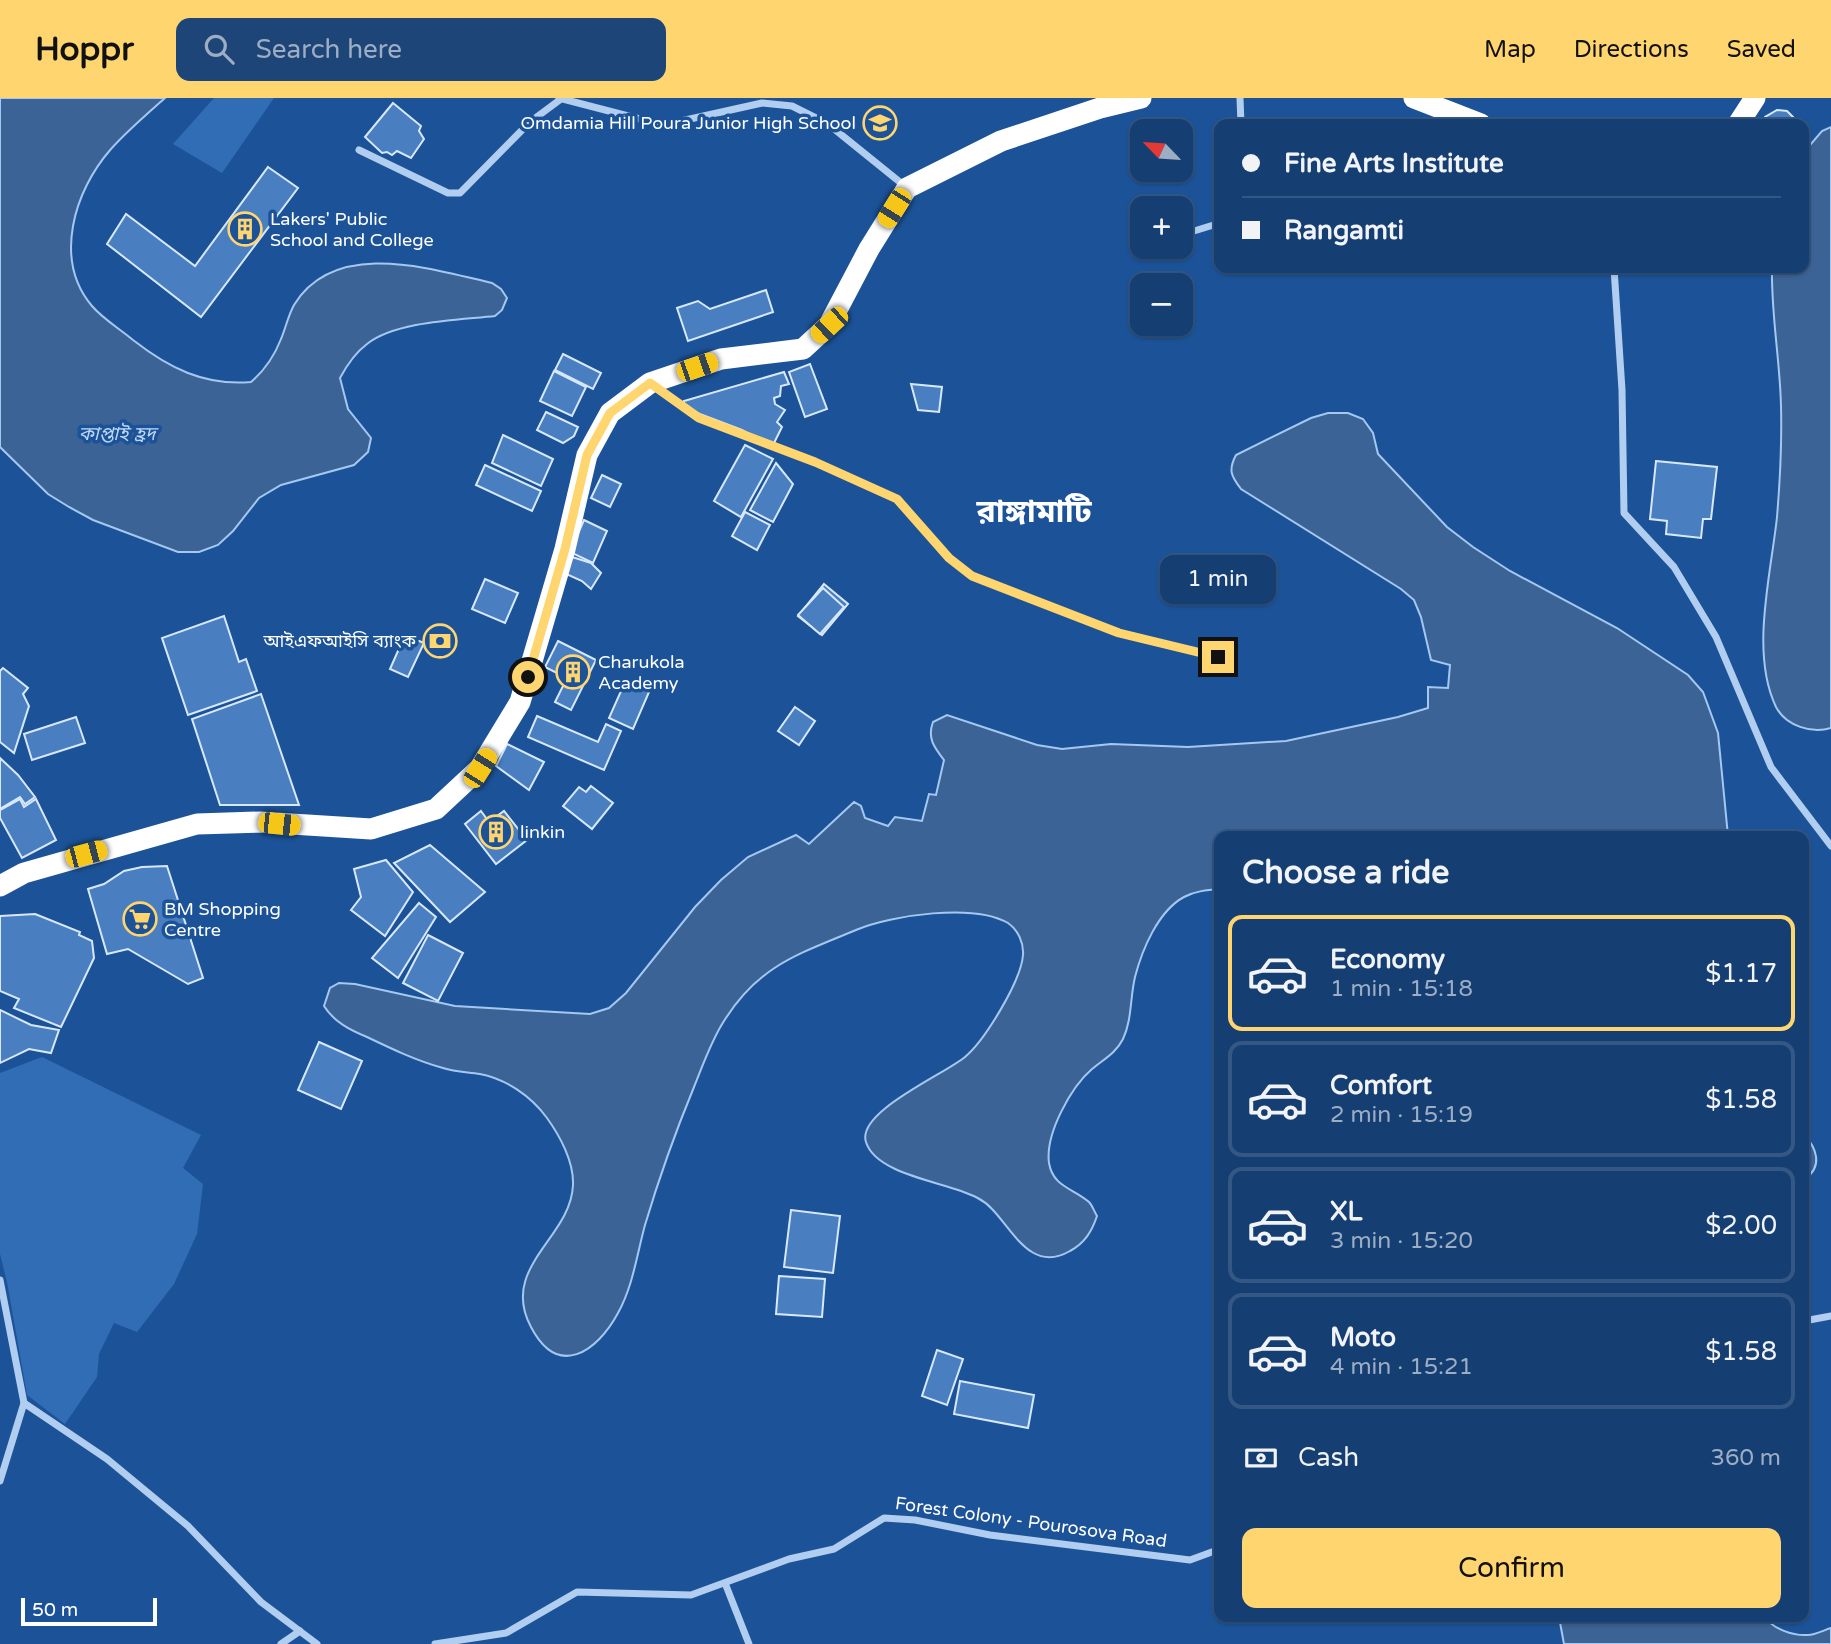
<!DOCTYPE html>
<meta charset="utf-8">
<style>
:root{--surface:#153e72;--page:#1e4577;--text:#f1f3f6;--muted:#9daec4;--line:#345784;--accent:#ffd570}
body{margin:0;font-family:"Varela Round","Noto Sans Bengali",sans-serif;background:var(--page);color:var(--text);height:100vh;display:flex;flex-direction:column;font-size:26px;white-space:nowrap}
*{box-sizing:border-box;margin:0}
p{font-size:23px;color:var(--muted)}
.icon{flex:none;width:38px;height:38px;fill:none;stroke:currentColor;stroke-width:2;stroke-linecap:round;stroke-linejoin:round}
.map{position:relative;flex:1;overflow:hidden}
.drawer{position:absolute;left:1214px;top:733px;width:595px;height:791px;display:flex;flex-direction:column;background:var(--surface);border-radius:14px;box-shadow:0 2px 5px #0004,0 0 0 2px var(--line)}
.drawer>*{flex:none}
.hud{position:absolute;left:1214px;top:21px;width:595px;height:154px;border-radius:14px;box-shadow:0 2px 5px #0004,0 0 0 2px var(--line);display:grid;align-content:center;height:154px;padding:0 28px;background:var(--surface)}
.needle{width:46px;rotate:295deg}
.tools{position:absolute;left:1130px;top:21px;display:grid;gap:14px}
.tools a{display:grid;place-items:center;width:63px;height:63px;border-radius:14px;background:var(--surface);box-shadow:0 2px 5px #0004,0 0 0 2px var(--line);font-size:35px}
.scale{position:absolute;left:21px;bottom:18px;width:136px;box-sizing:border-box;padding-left:7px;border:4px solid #fff;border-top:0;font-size:19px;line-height:24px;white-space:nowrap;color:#fff;-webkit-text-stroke:5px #1c5398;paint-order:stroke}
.end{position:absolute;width:32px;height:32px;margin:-16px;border:9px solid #ffd570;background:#111;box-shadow:0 0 0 4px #111}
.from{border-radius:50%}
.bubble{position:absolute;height:49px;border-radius:14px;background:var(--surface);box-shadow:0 2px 5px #0004,0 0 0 2px var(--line);font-size:23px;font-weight:600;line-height:49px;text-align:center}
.car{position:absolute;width:21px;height:42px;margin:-21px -10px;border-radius:9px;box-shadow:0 0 5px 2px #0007;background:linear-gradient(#f5c518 24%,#345 0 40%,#f5c518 0 76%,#345 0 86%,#f5c518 0)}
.hud b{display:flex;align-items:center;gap:24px;height:66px;font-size:26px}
.hud b+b{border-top:2px solid var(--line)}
.hud i{width:18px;height:18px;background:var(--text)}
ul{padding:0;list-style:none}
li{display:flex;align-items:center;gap:21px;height:116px;margin:0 14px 10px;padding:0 14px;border:4px solid var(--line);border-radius:14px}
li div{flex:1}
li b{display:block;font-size:26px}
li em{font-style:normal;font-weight:600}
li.active{border-color:var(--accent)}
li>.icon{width:63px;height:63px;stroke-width:1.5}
h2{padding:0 28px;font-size:32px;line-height:84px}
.pay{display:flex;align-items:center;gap:18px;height:77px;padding:0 28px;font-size:26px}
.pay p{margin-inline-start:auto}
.action{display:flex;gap:14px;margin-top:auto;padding:14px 28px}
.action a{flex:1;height:80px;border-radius:14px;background:var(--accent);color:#111;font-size:28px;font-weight:600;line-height:80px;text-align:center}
header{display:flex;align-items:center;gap:42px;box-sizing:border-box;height:98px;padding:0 35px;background:var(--accent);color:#111}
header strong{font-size:33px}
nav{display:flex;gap:38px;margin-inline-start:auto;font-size:24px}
.search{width:490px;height:63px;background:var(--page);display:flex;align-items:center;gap:18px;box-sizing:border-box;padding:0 24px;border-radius:14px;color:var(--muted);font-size:26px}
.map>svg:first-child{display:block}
</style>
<header>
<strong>Hoppr</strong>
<div class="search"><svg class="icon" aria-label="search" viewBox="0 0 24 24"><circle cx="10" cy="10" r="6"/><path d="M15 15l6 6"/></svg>Search here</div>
<nav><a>Map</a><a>Directions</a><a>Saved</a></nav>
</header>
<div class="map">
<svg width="1831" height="1546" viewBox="0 0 1831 1546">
<rect width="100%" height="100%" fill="#1c5398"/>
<g fill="#306db5">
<polygon points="214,0 274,0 222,75 173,46"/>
<polygon points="42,959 201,1037 183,1070 203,1086 197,1136 174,1186 137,1234 114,1225 99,1256 97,1279 65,1326 27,1297 7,1184 0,1156 0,975"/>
</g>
<g fill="#3c6395" stroke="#a4c8f2" stroke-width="2">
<path d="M0,0H165C147,16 127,33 111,51C74,93 53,162 92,208C103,221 120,231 133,242C169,270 204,288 251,284C265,272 274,259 281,241C286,229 288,218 294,207C335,140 431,171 492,185L501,191L507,200L502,212L495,218C460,222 396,223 367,246C355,255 347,267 340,280L348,311L371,340L368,354L354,367L281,387L259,400L233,433L218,447L199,454H178L93,422L69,409L48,396L0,349Z"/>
<path d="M1831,29V630C1812,636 1786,628 1776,609C1750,555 1771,476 1777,419C1780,383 1782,345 1781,308C1780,262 1771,216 1772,170H1804V54L1822,33Z"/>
<path d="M1328,315H1348L1363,321L1373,335L1378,356L1447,429L1473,449L1510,473L1617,530L1688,577L1703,594L1718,635L1728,738H1557C1535,730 1517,733 1494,738H1220V791C1207,792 1195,793 1184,799C1158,813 1142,852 1135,879C1130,900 1132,922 1123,941C1116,955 1104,961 1092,971C1071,989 1045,1036 1049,1065C1053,1089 1073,1090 1089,1104C1092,1107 1094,1113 1097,1118C1092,1133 1085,1145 1070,1153C1032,1175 1014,1134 992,1111C983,1101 972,1097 961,1093C935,1083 875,1074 866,1044C856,1014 945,976 965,959C985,942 1021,883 1023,857C1024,845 1018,832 1008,825C974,805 892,817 856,832C799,856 759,867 724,923C711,943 703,967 694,989C675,1035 659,1080 645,1127C637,1156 633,1188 618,1215C597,1254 558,1281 531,1229C499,1169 571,1140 573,1087C574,1064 560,1038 547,1020C531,998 506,981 480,976C467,974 455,974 443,970C417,963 392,951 367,939C350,932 334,924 324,908L330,890L339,885L355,886L455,908L590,916L609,910L626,895L695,809L721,782L748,759L796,737L809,746L854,704L861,708L865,720L888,728L895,719L922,723L929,696L936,697L944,662C934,649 927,640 933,624L947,617L1037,647L1062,651L1111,646L1188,649L1286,643L1398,619L1428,610V589L1448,590L1450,567L1431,562L1421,519L1414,502L1401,491L1241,391C1231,378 1228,372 1236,357L1311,320Z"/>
<path d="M1804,1036C1817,1051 1823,1068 1805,1081Z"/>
<path d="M1559,1519H1765C1773,1531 1793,1538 1808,1537C1815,1537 1824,1532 1831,1530V1546H1564Z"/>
</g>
<g fill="#497fc0" stroke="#d8e8fb" stroke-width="2">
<polygon points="393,5 421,28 419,33 424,41 411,60 397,53 392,57 387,54 382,55 365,39"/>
<polygon points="1777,12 1787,13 1800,26 1761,26 1765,19"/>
<polygon points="268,69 298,90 201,219 107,146 126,116 195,168"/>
<polygon points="766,192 773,214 688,243 677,210 698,203 710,211"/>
<polygon points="563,256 601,275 593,291 555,272"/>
<polygon points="810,266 827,311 805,319 789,274"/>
<polygon points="554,273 586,289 572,318 540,303"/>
<polygon points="784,274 789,286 781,288 780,298 774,300 775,306 785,312 777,324 782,329 772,349 742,332 684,310 684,303"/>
<polygon points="911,286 942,289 939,314 918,312"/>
<polygon points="546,314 578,329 574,338 563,345 537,332"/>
<polygon points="503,337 553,361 541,388 492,365"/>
<polygon points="745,347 773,361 741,419 714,403"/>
<polygon points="1656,363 1717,369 1711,421 1703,421 1701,440 1666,436 1667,423 1650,421"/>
<polygon points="776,365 793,386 773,424 750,412"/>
<polygon points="485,367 541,393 532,413 476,387"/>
<polygon points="602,377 621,386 610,409 591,400"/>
<polygon points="745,414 770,427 757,452 732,438"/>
<polygon points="584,422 607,433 593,465 570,454"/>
<polygon points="569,458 591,465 601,475 591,491 582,483 564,475"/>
<polygon points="485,481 518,495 505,525 472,511"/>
<polygon points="824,486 848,506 822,537 798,518"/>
<polygon points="823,490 844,509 820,536 798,517"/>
<polygon points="224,518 239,564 246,561 257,593 188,617 162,540"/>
<polygon points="405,537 424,545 408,579 390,571"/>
<polygon points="558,543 596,562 571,612 555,604 567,580 545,569"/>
<polygon points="3,570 28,590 23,596 29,608 14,655 0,644 0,573"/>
<polygon points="625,584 649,594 633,631 609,620"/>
<polygon points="261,596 299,707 220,707 192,621"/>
<polygon points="795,609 815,623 799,647 778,633"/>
<polygon points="537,618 598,644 606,626 621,633 604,672 528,639"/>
<polygon points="76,619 85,645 32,662 24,636"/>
<polygon points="507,646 544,664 529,692 496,668"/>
<polygon points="0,660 18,677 35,699 25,706 20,699 0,711"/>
<polygon points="591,688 613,705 592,731 563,708 579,689 586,694"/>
<polygon points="20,701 24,709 36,701 56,742 22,760 0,720 0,712"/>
<polygon points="481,713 489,724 504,713 527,742 496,766 465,726"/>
<polygon points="430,747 485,794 450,824 394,765"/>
<polygon points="386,762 413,794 385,838 351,812 361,799 354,771"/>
<polygon points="167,768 203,880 188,886 128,851 107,856 88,791 104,786 124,773 142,769"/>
<polygon points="419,805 436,819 398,880 372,860"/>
<polygon points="35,816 80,834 79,837 92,843 94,860 61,929 14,910 19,901 0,893 0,818"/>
<polygon points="428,837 463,855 438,903 403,885"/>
<polygon points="0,912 31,927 59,932 51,955 29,951 0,965"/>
<polygon points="319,944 362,963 341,1011 298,992"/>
<polygon points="791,1112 840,1118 833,1175 784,1169"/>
<polygon points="779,1178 825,1181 822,1219 776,1216"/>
<polygon points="937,1252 963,1261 947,1307 922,1298"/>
<polygon points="960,1283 1034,1297 1028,1330 954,1316"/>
</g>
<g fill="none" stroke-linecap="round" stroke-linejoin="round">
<g stroke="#b1cef0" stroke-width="7">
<polyline points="559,0 663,27 762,5 792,8 828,26 906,89"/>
<polyline points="1240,0 1241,26"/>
<polyline points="359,52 448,95 460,95 530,24 561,1"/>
<polyline points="1181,137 1220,125"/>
<polyline points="1614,170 1622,292 1624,415 1674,469 1716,539 1771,669 1831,748"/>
<polyline points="653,288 699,320 815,364 897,401 949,460 972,478 1119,535 1218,559"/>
<polyline points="0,1182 24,1305 107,1361 188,1428 261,1504 317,1546"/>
<polyline points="1804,1223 1831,1218"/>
<polyline points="0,1383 24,1305"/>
<polyline points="725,1485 749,1546"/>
<polyline points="281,1546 300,1533"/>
<polyline points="435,1546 506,1535 577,1494 691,1497 789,1461 834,1451 884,1420 915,1422 990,1437 1190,1462 1220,1451"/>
</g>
<g stroke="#fff" stroke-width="21">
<polyline points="1414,0 1481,26"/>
<polyline points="1738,26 1755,0"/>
<polyline points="0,788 24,775 197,726 260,724 371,731 436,711 480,670 520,604 565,451 587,357 610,315 650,285 721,261 803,251 829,227 869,151 907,90 1001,43 1100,10 1141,0"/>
</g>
</g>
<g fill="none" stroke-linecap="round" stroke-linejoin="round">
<polyline stroke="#ffd570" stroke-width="9" points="528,579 565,451 587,357 610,315 650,285 699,320 815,364 897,401 949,460 972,478 1119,535 1218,559"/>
</g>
<defs>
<symbol id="school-ring" viewBox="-11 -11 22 22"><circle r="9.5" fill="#1c5398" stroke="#ffd570" stroke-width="1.5"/><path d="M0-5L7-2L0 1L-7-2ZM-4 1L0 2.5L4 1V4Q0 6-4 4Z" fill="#ffd570"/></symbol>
<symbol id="building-ring" viewBox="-11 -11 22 22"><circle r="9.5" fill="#1c5398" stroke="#ffd570" stroke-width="1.5"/><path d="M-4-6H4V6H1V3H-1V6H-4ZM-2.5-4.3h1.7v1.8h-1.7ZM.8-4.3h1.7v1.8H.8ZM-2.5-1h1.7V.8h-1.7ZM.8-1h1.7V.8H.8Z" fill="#ffd570"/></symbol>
<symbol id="bank-ring" viewBox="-11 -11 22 22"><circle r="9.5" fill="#1c5398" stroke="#ffd570" stroke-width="1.5"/><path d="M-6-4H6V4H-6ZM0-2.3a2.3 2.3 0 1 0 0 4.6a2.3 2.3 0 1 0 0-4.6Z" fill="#ffd570"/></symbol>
<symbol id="supermarket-ring" viewBox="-11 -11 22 22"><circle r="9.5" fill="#1c5398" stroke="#ffd570" stroke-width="1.5"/><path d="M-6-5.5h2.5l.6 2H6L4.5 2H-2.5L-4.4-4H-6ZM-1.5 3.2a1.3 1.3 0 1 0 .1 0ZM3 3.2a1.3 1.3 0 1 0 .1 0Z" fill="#ffd570"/></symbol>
</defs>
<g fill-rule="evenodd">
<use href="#school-ring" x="861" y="6" width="38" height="38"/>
<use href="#building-ring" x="226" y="112" width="38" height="38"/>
<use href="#bank-ring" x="421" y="524" width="38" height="38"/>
<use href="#building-ring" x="554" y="555" width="38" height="38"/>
<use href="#building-ring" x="477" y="715" width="38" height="38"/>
<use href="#supermarket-ring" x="121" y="802" width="38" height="38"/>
</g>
<g text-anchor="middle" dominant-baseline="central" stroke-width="7" stroke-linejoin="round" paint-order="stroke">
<g font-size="18" fill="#fff" stroke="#1c5398" text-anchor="start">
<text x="856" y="25" text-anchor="end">Omdamia Hill Poura Junior High School</text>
<text x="270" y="121">Lakers' Public<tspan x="270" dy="21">School and College</tspan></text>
<text x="416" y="543" text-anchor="end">আইএফআইসি ব্যাংক</text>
<text x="598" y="564">Charukola<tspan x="598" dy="21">Academy</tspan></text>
<text x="520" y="734">linkin</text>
<text x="164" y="811">BM Shopping<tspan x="164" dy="21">Centre</tspan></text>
</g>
<g font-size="18" fill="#fff" stroke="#1c5398">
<text transform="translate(1031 1424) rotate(8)">Forest Colony - Pourosova Road</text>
</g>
<g font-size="19" font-style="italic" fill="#bdd8f7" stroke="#1c5398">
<text x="117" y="336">কাপ্তাই হ্রদ</text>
</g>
<g font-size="32" font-weight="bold" fill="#fff" stroke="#1c5398">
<text x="1034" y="414">রাঙ্গামাটি</text>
</g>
</g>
</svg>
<div class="tools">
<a><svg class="needle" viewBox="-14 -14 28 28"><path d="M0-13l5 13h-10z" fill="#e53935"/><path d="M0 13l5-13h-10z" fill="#9daec4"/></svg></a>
<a>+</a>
<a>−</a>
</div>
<div class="scale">50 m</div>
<i class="end from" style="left:528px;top:579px"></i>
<i class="end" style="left:1218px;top:559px"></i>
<div class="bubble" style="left:1160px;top:457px;width:116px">1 min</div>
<i class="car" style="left:894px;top:110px;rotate:212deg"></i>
<i class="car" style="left:829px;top:227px;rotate:227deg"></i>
<i class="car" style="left:697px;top:269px;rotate:71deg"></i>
<i class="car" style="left:480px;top:670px;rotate:32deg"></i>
<i class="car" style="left:279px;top:726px;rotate:96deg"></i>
<i class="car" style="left:86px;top:756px;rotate:75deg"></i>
<div class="hud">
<b><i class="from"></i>Fine Arts Institute</b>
<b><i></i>Rangamti</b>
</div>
<section class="drawer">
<h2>Choose a ride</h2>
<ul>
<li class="active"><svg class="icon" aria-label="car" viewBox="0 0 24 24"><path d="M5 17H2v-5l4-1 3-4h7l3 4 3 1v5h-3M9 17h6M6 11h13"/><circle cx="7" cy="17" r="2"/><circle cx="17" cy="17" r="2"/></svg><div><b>Economy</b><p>1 min · 15:18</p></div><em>$1.17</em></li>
<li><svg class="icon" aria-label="car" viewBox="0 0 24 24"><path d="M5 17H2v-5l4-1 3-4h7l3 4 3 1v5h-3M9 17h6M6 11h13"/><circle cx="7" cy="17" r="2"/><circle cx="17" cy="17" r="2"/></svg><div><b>Comfort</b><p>2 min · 15:19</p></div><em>$1.58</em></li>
<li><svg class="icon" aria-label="car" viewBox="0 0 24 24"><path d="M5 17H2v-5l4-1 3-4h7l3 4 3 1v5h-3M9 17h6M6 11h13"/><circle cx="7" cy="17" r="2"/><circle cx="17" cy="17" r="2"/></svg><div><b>XL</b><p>3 min · 15:20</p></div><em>$2.00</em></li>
<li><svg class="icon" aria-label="car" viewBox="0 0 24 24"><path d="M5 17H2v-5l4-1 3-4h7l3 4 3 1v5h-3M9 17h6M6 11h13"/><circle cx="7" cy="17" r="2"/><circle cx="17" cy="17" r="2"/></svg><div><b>Moto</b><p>4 min · 15:21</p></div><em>$1.58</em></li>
</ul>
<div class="pay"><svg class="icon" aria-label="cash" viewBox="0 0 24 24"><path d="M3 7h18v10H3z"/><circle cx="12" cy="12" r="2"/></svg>Cash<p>360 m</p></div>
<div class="action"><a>Confirm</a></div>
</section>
</div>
